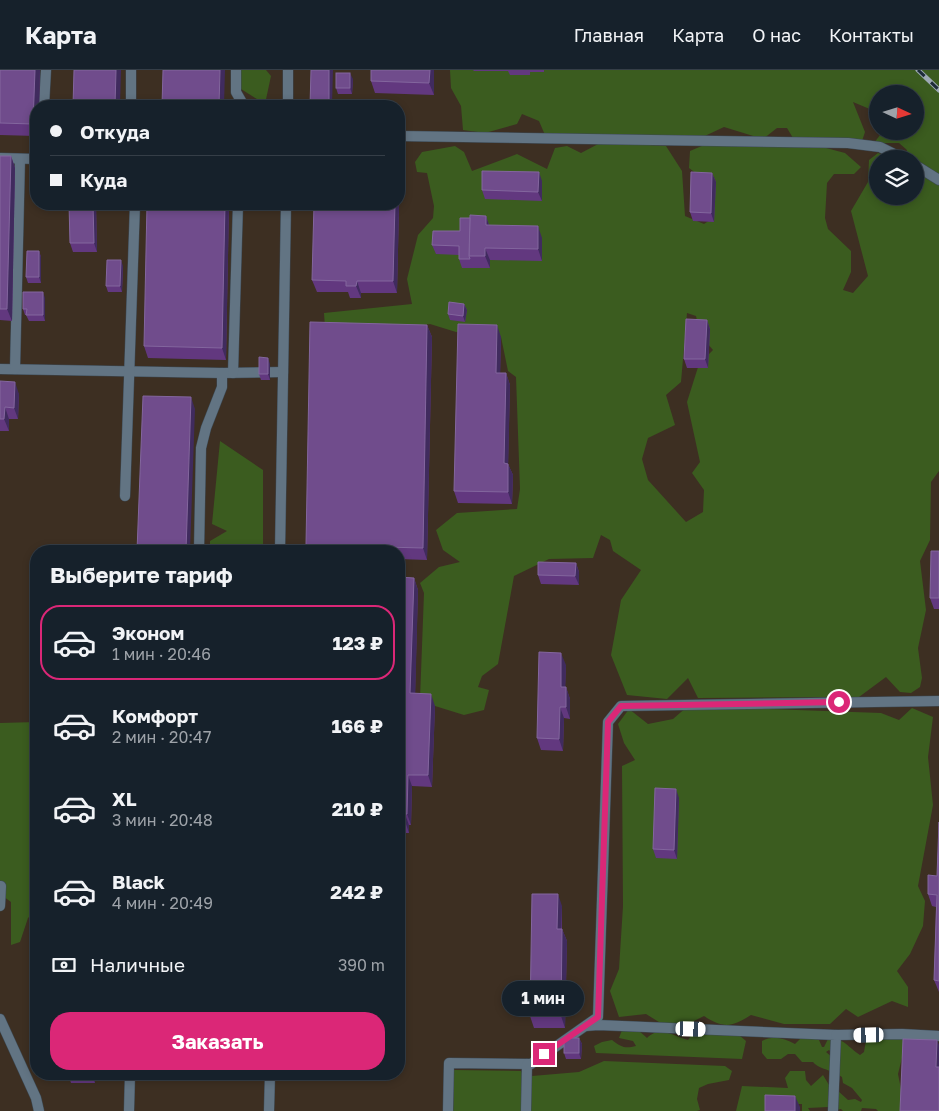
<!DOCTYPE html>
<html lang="ru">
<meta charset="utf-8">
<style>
:root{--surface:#16212b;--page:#232e37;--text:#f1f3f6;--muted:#9ea3a9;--line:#353e47;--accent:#db2777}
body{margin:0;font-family:"Golos Text",sans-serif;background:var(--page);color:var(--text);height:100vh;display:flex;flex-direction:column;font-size:19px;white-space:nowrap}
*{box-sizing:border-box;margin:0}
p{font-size:16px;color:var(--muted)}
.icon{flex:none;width:28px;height:28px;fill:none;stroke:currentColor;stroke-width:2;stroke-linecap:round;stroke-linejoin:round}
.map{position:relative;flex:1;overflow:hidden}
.panel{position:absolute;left:30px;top:475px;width:375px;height:535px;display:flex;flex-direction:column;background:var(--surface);border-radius:20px;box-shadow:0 2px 8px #0003,0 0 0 1px var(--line)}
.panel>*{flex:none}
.hud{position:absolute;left:30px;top:30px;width:375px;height:110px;border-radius:20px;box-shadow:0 2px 8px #0003,0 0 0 1px var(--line);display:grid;align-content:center;height:110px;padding:0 20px;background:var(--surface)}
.needle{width:32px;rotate:94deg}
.controls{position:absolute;left:869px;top:15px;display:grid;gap:10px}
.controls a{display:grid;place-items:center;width:55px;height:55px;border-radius:50%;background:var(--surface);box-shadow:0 2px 8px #0003,0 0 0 1px var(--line);font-size:25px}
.end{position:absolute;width:22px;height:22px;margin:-11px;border:6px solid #db2777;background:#fff;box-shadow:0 0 0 2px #fff}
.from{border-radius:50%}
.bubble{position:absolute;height:35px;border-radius:18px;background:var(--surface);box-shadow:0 2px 8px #0003,0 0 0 1px var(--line);font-size:16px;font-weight:700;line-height:35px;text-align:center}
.car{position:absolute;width:15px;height:30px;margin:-15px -8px;border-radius:6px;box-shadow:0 0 4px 1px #0007;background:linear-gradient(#fff 24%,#345 0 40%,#fff 0 76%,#345 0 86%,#fff 0)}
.hud b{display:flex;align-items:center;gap:18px;height:48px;font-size:19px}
.hud b+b{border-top:1px solid var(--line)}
.hud i{width:12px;height:12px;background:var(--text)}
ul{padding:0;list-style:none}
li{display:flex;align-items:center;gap:15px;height:75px;margin:0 10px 8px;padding:0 10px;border:2px solid transparent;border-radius:20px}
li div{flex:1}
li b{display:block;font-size:19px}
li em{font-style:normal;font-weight:700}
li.selected{border-color:var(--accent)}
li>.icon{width:45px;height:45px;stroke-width:1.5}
h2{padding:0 20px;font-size:22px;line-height:60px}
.pay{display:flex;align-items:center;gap:12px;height:55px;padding:0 20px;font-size:19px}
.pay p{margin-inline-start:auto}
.action{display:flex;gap:10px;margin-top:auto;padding:10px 20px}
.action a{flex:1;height:58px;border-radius:20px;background:var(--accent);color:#fff;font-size:20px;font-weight:700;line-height:58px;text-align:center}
header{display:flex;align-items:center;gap:30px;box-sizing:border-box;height:70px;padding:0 25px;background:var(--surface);border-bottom:1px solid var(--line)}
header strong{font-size:24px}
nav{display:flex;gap:28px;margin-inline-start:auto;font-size:18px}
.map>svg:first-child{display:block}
</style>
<header>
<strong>Карта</strong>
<nav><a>Главная</a><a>Карта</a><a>О нас</a><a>Контакты</a></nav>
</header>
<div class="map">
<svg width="939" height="1041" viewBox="0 0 939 1041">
<rect width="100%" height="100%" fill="#1d2c39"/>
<path fill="#3d2f22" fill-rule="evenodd" d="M0,0H939V1041H0ZM878,24H915V61H878ZM36,36H399V134H36ZM878,89H915V126H878ZM36,481H399V1004H36Z"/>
<g fill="#3b5c1f" fill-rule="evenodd">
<polygon points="241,0 266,0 271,6 265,34 241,19"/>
<path d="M450,0H939V401L931,412L930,470L920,491L926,540L918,578L922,608L920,617L911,623L900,622L886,607L859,627L698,628L688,608L667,629L627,625L611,585L621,530L641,500L613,481L610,470L601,465L593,488L549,489L514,506L498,594L482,606L478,617L489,620L484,640L464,645L435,636L420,629L424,523L420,513L439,497L460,492L443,480L436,460L457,443L517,439L520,419L516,307L508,301L501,267L491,259L456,262L430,254L350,266L325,258L324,243L412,234L407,209L418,165L433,148L434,136L427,103L417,102L415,92L422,82L455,76L464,82L472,101L517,84L547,99L555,78L567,76L581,83L602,72L666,76L682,101L685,146L704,154L713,148V116L689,98L690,81L711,72L826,78L845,83L861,97L854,104H834L827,113L825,148L828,159L851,181V202L843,220L853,223L868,206L851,141L868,112L869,90L878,83L898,89H878V126H915V89H905L907,80L899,73H874L883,61H915V24H878L877,47L872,40L853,32L865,62L862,71L793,68L787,58H777L763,69L724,57L692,72L545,65L539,51L522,44L517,54L485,63L463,60L461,36L451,18ZM687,243L696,246L700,265L713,280L699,294L687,332L700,392L692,403L704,420L703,442L686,452L648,410L642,389L648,368L675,355L666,325L681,312Z"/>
<polygon points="220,371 263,400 263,481 210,481 210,471 227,461 212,454"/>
<path d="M688,636L881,643L899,650L912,638L933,647L928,687L933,735L918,816L925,831L923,856L910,884L897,901L908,917V937L892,931L858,947L846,939L830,954H784L751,945C732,957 724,959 704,946L686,955L667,957L646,944L619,947L610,921L619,899L623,836L622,696L635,690L624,673L618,654L629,639L648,654L673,649Z"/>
<polygon points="36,652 36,840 28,848 20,872 11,875 11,832 0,824 0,653"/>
<path d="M622,960H638L647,968C661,955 672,966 688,970L693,963L739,965L746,971L742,989L596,983L594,976L602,972L612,970C621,977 625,979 636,976L633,971L619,968Z"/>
<path d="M809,967L819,970L822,977H824L828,969L833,971L832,983L829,980L826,982L833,988L832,1002C824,998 818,998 813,992H802L795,984H788L781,989H767L762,983V971C773,965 784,968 795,974L801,968Z"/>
<path d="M904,967L905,976L898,1004L901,1019L900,1041H878L876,1039L862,1038L861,1041H843L841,1039L836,1040L837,1020L848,1030L855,1029L861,1032L862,1030L852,1018L843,1013L842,1007L837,1004L838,969C847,973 852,980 860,985L864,982L866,970C879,968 891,969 904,967Z"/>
<polygon points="604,991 725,996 732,1001 729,1010 708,1014 699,1018 697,1029 700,1040 697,1041 530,1041 532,1006 579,1002"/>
<polygon points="454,1000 521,1001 523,1005 522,1041 453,1041"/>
<polygon points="790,1001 805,1001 806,1010 811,1016 823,1005 829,1015 828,1037 808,1038 810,1041 802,1041 802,1034 767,1034 767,1041 736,1041 742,1016 788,1018 785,1008"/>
</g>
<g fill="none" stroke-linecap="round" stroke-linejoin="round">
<defs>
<g id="minor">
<polyline points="236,0 236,22 244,36"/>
<polyline points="44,36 46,0"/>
<polyline points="131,36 131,0"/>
<polyline points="288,36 288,0"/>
<polyline points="399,66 848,73 880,77 904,89"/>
<polyline points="0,88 36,89"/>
<polyline points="915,95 939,110"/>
<polyline points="0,299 222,303 283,302"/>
<polyline points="15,299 20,89"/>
<polyline points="233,303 238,134"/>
<polyline points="125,426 135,134"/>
<polyline points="199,481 201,378 206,358 222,317 222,303"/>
<polyline points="280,481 286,134"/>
<polyline points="0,836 1,816"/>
<polyline points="0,949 36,1028 39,1041"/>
<polyline points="586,956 598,955 836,965 833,1041"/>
<polyline points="836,965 902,964 939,966"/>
<polyline points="129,1041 130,1004"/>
<polyline points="269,1041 270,1004"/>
<polyline points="448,1041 449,993 531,994 598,947 608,652 621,636 939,631"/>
<polyline points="526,1041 527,994"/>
</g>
</defs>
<use href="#minor" stroke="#3c4954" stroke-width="11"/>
<use href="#minor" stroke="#627483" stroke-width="10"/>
<defs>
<polyline id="rail" points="918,0 939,20"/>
</defs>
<use href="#rail" stroke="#9da9b4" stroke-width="5"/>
<use href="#rail" stroke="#1d2c39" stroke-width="3" stroke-dasharray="9" stroke-linecap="butt"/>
</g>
<g fill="#62387f">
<polygon points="0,0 40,0 39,36 36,36 36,66 0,65"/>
<polygon points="371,0 434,0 434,25 375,23 371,11"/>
<polygon points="473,0 544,0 544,2 530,2 530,5 510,5 508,1 474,1"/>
<polygon points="353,9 352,24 338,24 336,18"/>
<polygon points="0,86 11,86 15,98 12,251 0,250"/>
<polygon points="399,93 400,96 397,223 361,223 361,228 350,228 348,222 317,222 312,210 399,134"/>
<polygon points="712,103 716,112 714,152 693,151 690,142"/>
<polygon points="542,111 542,131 485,129 482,120"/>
<polygon points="69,134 96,134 97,182 73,182 70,173"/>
<polygon points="229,134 226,290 148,288 144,276"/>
<polygon points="486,146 489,155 542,168 542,191 490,190 490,198 462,198 459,189 459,185 436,184 432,175 460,161 470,148"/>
<polygon points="39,181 41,187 41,213 28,213 26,207"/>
<polygon points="123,196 122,222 108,222 106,216"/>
<polygon points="45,228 45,251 29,251 26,245 25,245 23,239"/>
<polygon points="464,234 467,240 465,252 450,250 448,244"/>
<polygon points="707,250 710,259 708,298 687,298 684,289"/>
<polygon points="427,255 432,267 427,490 399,489 399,481 308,481 306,475"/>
<polygon points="501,267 500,303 506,303 510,315 508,394 513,405 512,434 458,433 454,421"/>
<polygon points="270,294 270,310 261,310 259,304"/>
<polygon points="0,311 19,324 18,349 9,349 9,361 0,361"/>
<polygon points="939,481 939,539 934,539 930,528"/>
<polygon points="576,493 579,502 579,515 541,514 538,505"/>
<polygon points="399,507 414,508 418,520 415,623 435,636 432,717 412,716 411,755 409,755 409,763 399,763"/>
<polygon points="566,595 565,617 566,617 570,629 570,649 564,648 563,681 541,680 537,668"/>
<polygon points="679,728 677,789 656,788 653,779"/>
<polygon points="939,752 939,922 934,910 936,837 932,836 928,824 937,806"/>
<polygon points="562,836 562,859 567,871 565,958 534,958 530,946"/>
<polygon points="579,968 582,974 581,989 566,989 564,983"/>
<polygon points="68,1004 95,1004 95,1013 71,1013"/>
</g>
<g fill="#402b5e">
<polygon points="35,0 40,0 39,36 36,36 36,62 33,54"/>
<polygon points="116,0 121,0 120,36 115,36"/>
<polygon points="220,0 225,0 224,36 219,36"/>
<polygon points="329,0 333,0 332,36 329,36"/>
<polygon points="430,0 434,0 434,25 429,13"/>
<polygon points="350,3 353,9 352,24 350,18"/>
<polygon points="11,86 15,98 12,251 7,239"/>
<polygon points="399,93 400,96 397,223 393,211 395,134 399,134"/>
<polygon points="539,102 542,111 542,131 538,122"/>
<polygon points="712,103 716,112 714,152 711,143"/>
<polygon points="93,134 96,134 96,135 97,182 94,173"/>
<polygon points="225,134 229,134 226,290 222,278"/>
<polygon points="486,146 490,158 486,155"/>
<polygon points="538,156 542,168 542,191 538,179"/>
<polygon points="485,178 490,190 490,198 485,186"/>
<polygon points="39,181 41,187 41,213 39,207"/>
<polygon points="121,190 123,196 122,222 120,216"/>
<polygon points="357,211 361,223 361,228 356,216"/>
<polygon points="43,222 45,228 45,251 43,245"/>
<polygon points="464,234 467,240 465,252 463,246"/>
<polygon points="707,250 710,259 708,298 705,289"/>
<polygon points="427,255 432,267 427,490 423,478"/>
<polygon points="497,255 501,267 500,315 496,303"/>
<polygon points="268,288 270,294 270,310 268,304"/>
<polygon points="506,303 510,315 508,405 504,393"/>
<polygon points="15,312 19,324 18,349 14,338"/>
<polygon points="191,327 195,339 190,481 186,481"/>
<polygon points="5,337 9,349 9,361 4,349"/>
<polygon points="508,394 513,405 512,434 508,422"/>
<polygon points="576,493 579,502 579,515 575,506"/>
<polygon points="414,508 418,520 415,635 410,623"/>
<polygon points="561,583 566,595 565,629 561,617"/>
<polygon points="566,617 570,629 570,649 566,637"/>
<polygon points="431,624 435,636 432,717 428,705"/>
<polygon points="560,637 564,648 563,681 559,669"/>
<polygon points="408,705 412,716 411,755 407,744"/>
<polygon points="676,719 679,728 677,789 674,780"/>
<polygon points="405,744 409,755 409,763 405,751"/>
<polygon points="558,824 562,836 561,870 557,859"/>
<polygon points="562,859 567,871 565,958 561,946"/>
<polygon points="579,968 582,974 581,989 579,983"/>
<polygon points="937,970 939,975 939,1005 936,997"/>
<polygon points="91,1004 95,1004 95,1013"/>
<polygon points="795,1026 800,1037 800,1041 795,1041"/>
</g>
<g fill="#704c8c" stroke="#83669e">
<polygon points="0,0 35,0 33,54 0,53"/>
<polygon points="74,0 116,0 115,36 73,36"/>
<polygon points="163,0 220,0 219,36 162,36"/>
<polygon points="311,0 329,0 329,36 310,36"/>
<polygon points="371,0 430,0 429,13 371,11"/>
<rect x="336" y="3" width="14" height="15"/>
<polygon points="0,86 11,86 7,239 0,239"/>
<polygon points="482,101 539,102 538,122 482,120"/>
<polygon points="691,102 712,103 711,143 690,142"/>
<polygon points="69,134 93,134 94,173 70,173"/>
<polygon points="147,134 225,134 222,278 144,276"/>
<polygon points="314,134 395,134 393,211 357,211 356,216 346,216 346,211 312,210"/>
<polygon points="470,145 486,146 486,155 538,156 538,179 485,178 485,186 469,186"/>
<polygon points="460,148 470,148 469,186 470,189 459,189 459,176 432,175 433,161 460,161"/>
<polygon points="27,181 39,181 39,207 26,207"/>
<polygon points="107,190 121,190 120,216 106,216"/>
<polygon points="23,222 43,222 43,245 26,245 27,239 23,239"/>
<polygon points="449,232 464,234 463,246 448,244"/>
<polygon points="686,249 707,250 705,289 684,289"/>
<polygon points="310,252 427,255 423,478 306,475"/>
<polygon points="458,254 497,255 496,303 506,303 504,393 508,394 508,422 454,421"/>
<polygon points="259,287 268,288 268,304 259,304"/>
<polygon points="0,311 15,312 14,338 5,337 4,349 0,349"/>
<polygon points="143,326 191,327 186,481 137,481"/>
<polygon points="931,481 939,481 939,528 930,528"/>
<polygon points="538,492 576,493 575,506 538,505"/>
<polygon points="399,507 414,508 410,623 431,624 428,705 408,705 407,744 405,744 405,751 399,751"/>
<polygon points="539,582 561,583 561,617 566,617 566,637 560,637 559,669 537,668"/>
<polygon points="655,718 676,719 674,780 653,779"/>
<polygon points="939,752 939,911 934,910 937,825 928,824 928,805 937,806"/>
<polygon points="532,824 558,824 557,859 562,859 561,946 530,946"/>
<rect x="564" y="968" width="15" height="15"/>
<polygon points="903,969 937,970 936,997 939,997 939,1041 900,1041"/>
<polygon points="765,1025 795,1026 795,1041 765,1041"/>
</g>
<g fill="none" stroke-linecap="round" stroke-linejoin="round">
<polyline stroke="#db2777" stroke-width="6" points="544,984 598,947 608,652 621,636 839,632"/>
</g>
</svg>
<div class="controls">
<a><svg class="needle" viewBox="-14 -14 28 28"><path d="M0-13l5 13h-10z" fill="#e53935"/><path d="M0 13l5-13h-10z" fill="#9ea3a9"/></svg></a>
<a><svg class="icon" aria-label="layers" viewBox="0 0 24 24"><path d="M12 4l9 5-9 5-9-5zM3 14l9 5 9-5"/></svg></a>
</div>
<i class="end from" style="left:839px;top:632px"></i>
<i class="end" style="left:544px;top:984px"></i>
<div class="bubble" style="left:502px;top:911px;width:82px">1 мин</div>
<i class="car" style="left:691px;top:959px;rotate:92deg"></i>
<i class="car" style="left:869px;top:965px;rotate:269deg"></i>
<div class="hud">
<b><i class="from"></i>Откуда</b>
<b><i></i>Куда</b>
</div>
<section class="panel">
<h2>Выберите тариф</h2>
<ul>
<li class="selected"><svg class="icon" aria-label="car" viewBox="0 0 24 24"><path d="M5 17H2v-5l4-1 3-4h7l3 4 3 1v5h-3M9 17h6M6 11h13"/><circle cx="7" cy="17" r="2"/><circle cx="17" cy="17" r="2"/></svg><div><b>Эконом</b><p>1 мин · 20:46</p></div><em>123 ₽</em></li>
<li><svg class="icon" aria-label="car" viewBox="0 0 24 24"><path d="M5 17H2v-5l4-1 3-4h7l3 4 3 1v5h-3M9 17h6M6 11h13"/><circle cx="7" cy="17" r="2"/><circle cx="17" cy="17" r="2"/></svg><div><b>Комфорт</b><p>2 мин · 20:47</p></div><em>166 ₽</em></li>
<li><svg class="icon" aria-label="car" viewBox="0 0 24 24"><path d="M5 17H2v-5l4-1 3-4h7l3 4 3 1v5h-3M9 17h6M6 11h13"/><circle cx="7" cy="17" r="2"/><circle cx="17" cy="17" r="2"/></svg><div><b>XL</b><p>3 мин · 20:48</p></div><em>210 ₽</em></li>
<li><svg class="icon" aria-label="car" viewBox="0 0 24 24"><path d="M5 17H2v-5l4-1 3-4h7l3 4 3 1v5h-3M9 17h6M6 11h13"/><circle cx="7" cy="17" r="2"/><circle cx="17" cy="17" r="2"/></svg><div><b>Black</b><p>4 мин · 20:49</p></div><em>242 ₽</em></li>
</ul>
<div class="pay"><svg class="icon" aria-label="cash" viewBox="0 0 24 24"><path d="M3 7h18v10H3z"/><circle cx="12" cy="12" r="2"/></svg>Наличные<p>390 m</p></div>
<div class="action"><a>Заказать</a></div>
</section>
</div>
